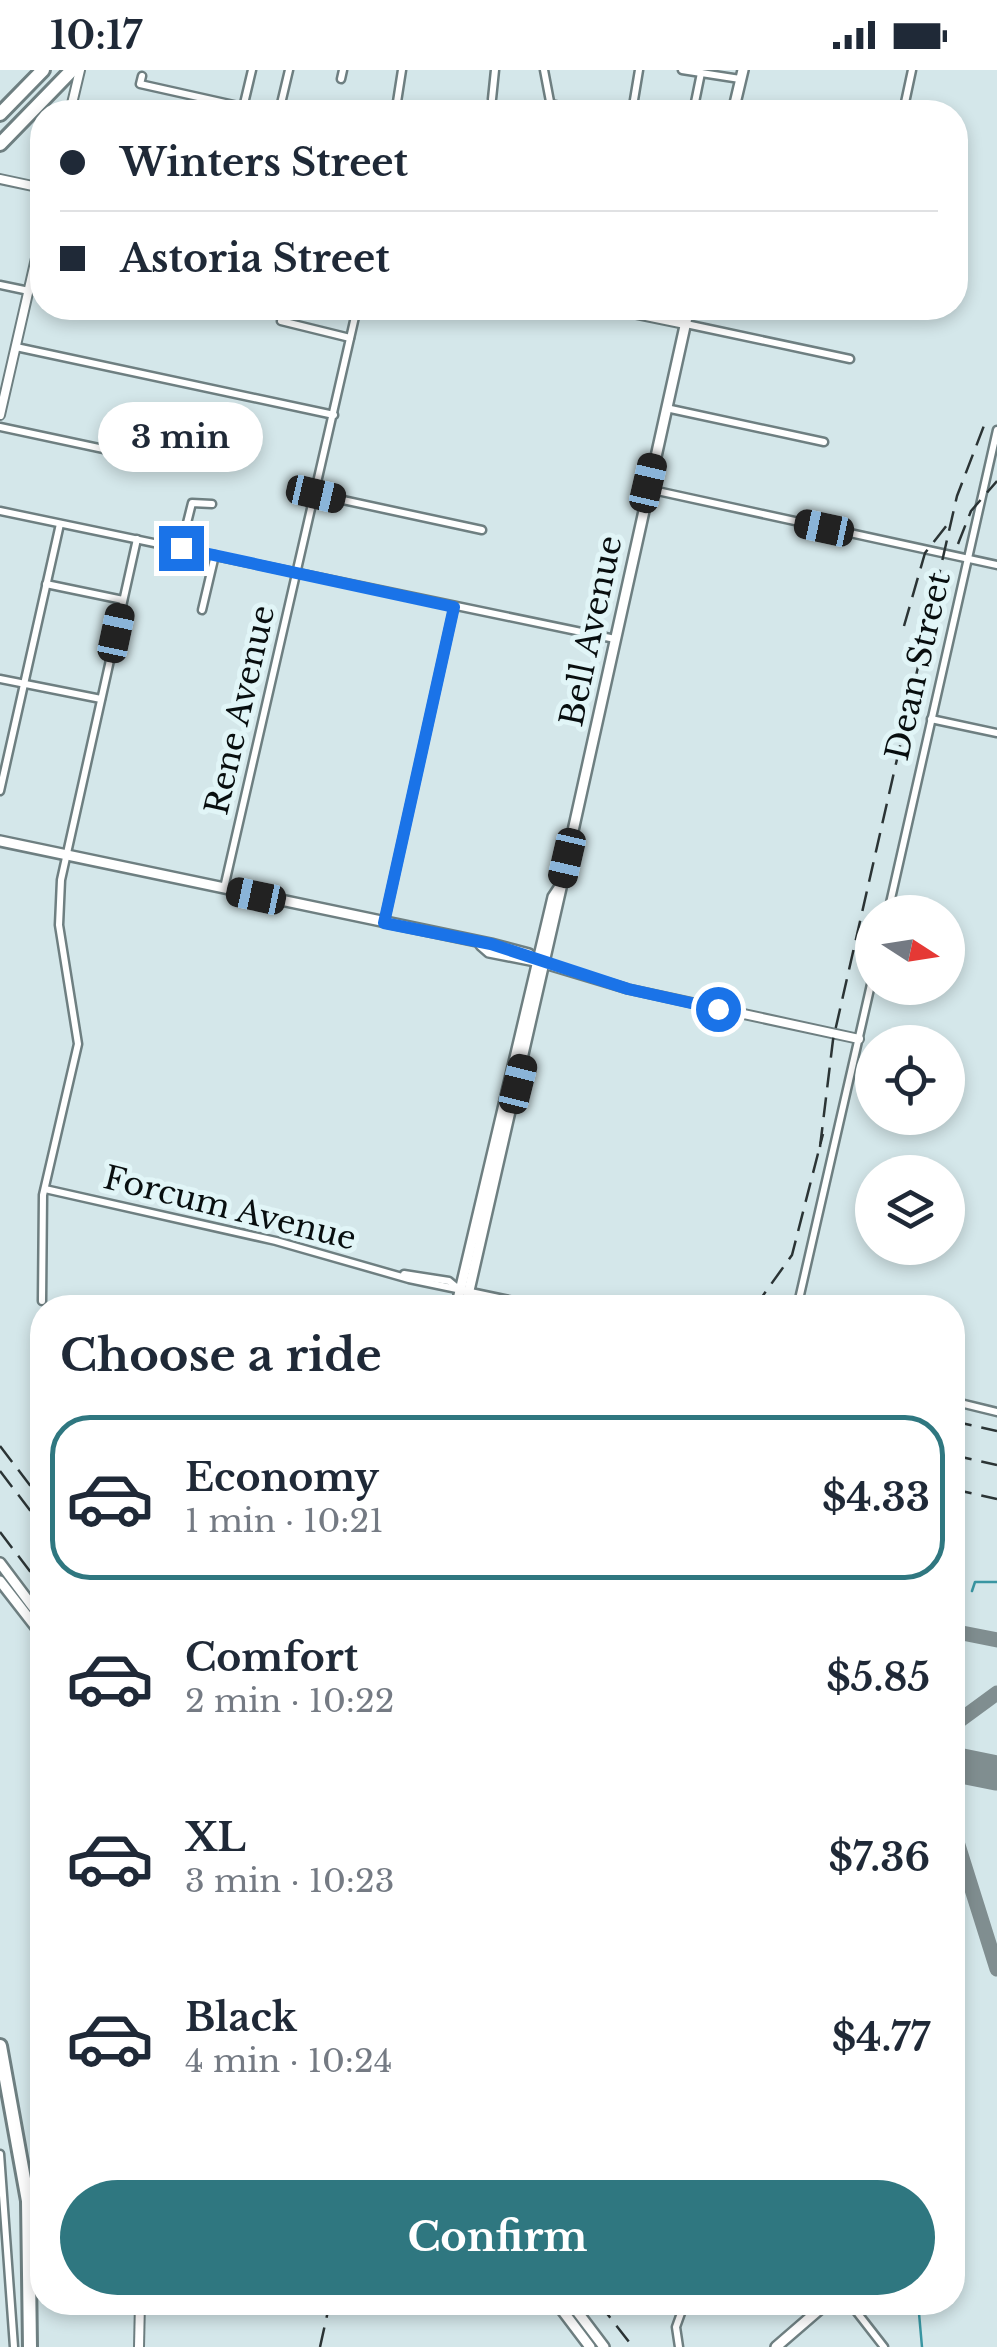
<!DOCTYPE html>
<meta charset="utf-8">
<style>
:root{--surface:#fff;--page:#f6f6f7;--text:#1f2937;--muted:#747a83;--line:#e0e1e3;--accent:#2f7780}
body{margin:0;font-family:"Libre Baskerville",serif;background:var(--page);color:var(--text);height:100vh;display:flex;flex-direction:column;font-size:38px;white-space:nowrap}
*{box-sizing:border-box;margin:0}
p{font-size:32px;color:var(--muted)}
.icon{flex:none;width:55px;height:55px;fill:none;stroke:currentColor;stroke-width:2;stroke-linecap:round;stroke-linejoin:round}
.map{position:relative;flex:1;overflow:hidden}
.details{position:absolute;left:30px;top:1225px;width:935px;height:1020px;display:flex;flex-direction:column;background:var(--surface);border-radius:40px;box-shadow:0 5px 15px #0003}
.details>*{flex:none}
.banner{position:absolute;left:30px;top:30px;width:938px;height:220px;border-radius:40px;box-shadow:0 5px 15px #0003;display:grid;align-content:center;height:220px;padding:0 30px;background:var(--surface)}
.needle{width:65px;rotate:102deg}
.tools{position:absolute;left:855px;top:825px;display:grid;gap:20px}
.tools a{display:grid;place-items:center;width:110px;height:110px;border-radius:50%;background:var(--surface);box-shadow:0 5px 15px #0003;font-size:50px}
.end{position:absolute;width:45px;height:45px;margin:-22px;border:12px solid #1a73e8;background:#fff;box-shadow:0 0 0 5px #fff}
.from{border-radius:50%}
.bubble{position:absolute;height:70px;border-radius:35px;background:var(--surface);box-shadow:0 5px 15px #0003;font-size:32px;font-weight:800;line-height:70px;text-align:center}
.car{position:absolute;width:30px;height:60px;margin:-30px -15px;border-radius:12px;box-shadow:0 0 8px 2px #0007;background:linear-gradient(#222 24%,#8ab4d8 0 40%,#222 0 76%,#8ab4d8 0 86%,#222 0)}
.banner b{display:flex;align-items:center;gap:35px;height:95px;font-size:38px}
.banner b+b{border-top:2px solid var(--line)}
.banner i{width:25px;height:25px;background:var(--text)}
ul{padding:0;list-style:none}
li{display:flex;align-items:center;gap:30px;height:165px;margin:0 20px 15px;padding:0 10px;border:5px solid transparent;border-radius:40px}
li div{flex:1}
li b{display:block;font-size:38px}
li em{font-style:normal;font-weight:800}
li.active{border-color:var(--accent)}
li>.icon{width:90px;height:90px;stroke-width:1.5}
h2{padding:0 30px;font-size:45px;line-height:120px}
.action{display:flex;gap:20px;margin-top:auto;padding:20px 30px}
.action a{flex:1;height:115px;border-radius:60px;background:var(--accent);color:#fff;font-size:40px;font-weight:800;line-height:115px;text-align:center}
.status{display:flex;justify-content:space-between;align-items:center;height:70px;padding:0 50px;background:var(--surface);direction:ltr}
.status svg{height:28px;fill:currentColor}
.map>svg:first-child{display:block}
</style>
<div class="status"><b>10:17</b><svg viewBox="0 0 49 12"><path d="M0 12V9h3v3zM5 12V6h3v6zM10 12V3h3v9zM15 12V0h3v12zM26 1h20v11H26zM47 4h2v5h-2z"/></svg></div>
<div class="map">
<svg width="997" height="2277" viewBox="0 0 997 2277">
<rect width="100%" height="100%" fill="#d4e7ea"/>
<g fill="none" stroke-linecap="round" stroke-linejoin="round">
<g stroke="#3996a2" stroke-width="2.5">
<polyline points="972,1521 975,1512 997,1512"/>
<polyline points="918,2232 922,2277"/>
</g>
<g stroke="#808e90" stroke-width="15">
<polyline points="952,1561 997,1570"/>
<polyline points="952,1656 997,1623"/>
<polyline points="952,1682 962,1696"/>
<polyline points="952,1706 968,1697"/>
<polyline points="952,1756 997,1899"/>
</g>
<polyline stroke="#808e90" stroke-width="35" points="952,1694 997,1703"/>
<defs>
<g id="minor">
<polyline points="544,0 552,42"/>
<polyline points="682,0 740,9"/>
<polyline points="142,6 140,14 243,37"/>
<polyline points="341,9 343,0"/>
<polyline points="492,29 495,0"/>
<polyline points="550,34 589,42"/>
<polyline points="242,42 252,0"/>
<polyline points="279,42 289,0"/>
<polyline points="389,42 397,32 402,0"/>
<polyline points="632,42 639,0"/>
<polyline points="693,42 701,3"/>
<polyline points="903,42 912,0"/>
<polyline points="0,215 29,221"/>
<polyline points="281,251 350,268"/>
<polyline points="686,254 850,289"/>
<polyline points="16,277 334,345"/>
<polyline points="666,338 824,372"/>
<polyline points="0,357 141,387"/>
<polyline points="648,419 997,495"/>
<polyline points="315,424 482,460"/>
<polyline points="0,441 615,569"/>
<polyline points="181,477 192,433 212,434"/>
<polyline points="46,514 123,530"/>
<polyline points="202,540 215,485"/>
<polyline points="0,609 101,629"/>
<polyline points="931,649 997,663"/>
<polyline points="0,721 60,454"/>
<polyline points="224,818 357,238"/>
<polyline points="888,842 997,360"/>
<polyline points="384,853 454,537"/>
<polyline points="45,1119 276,1171 409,1209 547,1238"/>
<polyline points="404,1204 449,1211 455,1216"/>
<polyline points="42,1231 43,1125 78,974 59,855 61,810 137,469"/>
<polyline points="797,1238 872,910"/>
<polyline points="952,1331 997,1342"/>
<polyline points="0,2084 14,2277"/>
<polyline points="952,2145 957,2142"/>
<polyline points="849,2232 884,2277"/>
<polyline points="679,2277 676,2257 685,2232"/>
</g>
<g id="tertiary">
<polyline points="70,42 80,0"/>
<polyline points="0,109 42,118"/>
<polyline points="607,238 685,254"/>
<polyline points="0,345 42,162"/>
<polyline points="538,892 628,919 859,969"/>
<polyline points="139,2277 140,2232"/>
</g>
<g id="secondary">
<polyline points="733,42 743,0"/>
<polyline points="0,771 491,874 529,884 534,891"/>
<polyline points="481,875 489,882 535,891"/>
<polyline points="456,1238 553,827 561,815 689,238"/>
<polyline points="465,1238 561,818"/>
<polyline points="0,1493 42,1549"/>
<polyline points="0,1511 42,1565"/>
<polyline points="556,2232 590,2277"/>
<polyline points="570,2232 604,2277"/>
<polyline points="776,2277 828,2232"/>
</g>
<g id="motorway">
<polyline points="0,44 43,0"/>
<polyline points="0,74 72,0"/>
<polyline points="0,1976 28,2131 30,2277"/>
</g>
</defs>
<use href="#minor" stroke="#6e7f81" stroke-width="11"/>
<use href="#tertiary" stroke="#6e7f81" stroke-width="12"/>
<use href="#secondary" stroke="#6e7f81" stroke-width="14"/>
<use href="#motorway" stroke="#6e7f81" stroke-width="18"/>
<use href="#minor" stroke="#fff" stroke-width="6"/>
<use href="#tertiary" stroke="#fff" stroke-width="8"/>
<use href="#secondary" stroke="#fff" stroke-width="9"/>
<use href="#motorway" stroke="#fff" stroke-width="12"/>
<g stroke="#2b3435" stroke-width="2.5" stroke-dasharray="20 10" stroke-linecap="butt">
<polyline points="958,474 971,441 997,411"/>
<polyline points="904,556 925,483 947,455"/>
<polyline points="820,1077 833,970 957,426 985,353"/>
<polyline points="754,1238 792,1185 823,1064"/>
<polyline points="952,1351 997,1361"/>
<polyline points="0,1376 42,1431"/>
<polyline points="952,1385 997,1395"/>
<polyline points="0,1401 42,1456"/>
<polyline points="952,1419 997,1429"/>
<polyline points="0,1462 42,1517"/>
<polyline points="598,2232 633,2277"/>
<polyline points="320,2277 330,2232"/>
</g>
</g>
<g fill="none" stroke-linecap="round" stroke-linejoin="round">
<polyline stroke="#1a73e8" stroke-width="12" points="181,478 454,537 384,853 491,874 628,919 718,939"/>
</g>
<g text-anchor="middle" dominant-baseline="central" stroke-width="10" stroke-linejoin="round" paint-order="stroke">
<g font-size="32" fill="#080e0f" stroke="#e1f5f7">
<text transform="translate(591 561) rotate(-78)">Bell Avenue</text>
<text transform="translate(918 596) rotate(-77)">Dean Street</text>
<text transform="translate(240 640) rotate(-77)">Rene Avenue</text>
<text transform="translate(230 1138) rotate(14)">Forcum Avenue</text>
</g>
</g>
</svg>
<div class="tools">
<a><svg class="needle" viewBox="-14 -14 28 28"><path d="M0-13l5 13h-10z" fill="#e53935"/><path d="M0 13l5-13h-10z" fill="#747a83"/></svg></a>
<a><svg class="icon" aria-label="locate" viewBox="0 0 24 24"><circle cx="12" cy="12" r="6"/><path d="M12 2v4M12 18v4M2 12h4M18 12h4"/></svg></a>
<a><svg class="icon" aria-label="layers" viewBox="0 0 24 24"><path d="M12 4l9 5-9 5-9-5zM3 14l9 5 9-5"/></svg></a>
</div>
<i class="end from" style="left:718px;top:939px"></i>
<i class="end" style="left:181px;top:478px"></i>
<div class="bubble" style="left:98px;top:332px;width:165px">3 min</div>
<i class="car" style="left:648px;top:413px;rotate:13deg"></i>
<i class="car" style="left:316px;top:424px;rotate:103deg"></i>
<i class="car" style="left:824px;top:458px;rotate:282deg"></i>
<i class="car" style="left:116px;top:563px;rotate:12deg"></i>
<i class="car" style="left:567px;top:788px;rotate:193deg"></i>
<i class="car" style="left:256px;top:826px;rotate:282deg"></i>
<i class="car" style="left:518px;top:1014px;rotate:14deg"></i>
<div class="banner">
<b><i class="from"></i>Winters Street</b>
<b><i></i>Astoria Street</b>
</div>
<section class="details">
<h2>Choose a ride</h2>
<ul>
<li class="active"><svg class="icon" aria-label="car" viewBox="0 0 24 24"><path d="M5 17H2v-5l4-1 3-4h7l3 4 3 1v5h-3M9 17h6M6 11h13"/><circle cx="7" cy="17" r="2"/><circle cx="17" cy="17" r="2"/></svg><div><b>Economy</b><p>1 min · 10:21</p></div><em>$4.33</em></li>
<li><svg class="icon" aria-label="car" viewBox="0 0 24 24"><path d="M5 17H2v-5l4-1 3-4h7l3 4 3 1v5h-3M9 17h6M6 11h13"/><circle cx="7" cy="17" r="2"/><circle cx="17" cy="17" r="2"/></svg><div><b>Comfort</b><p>2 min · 10:22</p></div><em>$5.85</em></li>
<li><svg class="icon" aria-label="car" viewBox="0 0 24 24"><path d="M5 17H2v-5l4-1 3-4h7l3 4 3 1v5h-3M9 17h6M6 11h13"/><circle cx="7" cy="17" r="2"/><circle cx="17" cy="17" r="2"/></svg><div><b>XL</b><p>3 min · 10:23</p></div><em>$7.36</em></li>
<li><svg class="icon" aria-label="car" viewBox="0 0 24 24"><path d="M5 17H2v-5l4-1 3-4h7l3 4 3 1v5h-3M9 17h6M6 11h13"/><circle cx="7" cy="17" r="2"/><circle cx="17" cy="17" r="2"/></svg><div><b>Black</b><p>4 min · 10:24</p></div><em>$4.77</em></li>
</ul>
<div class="action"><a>Confirm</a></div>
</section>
</div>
